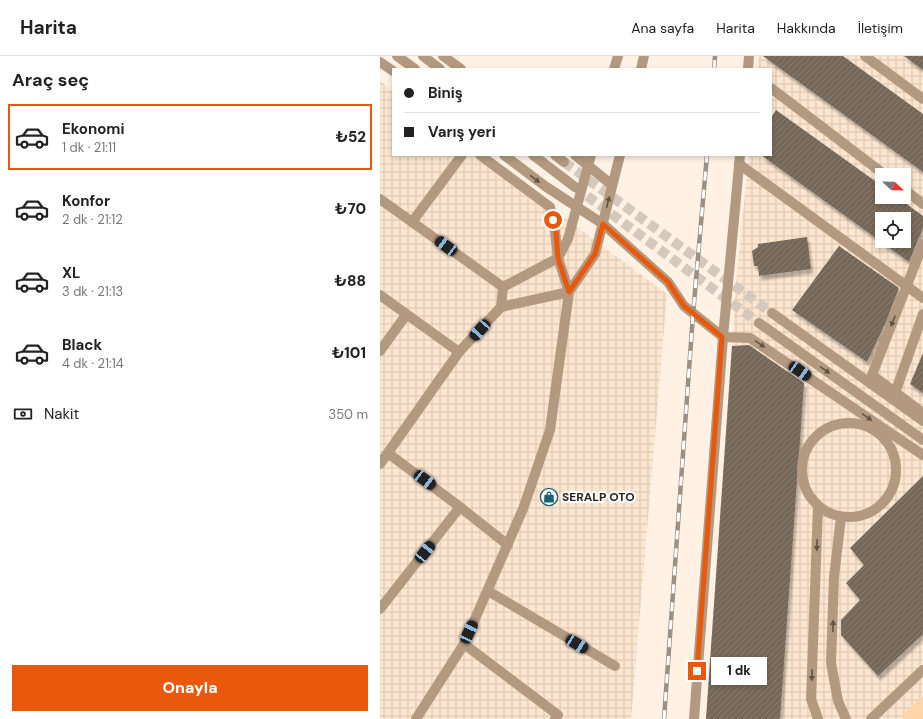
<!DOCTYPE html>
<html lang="tr">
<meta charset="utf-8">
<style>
:root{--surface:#fff;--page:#f2f2f2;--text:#222;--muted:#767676;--line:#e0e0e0;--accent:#ea580c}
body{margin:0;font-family:"DM Sans",sans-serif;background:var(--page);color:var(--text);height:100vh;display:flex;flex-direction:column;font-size:15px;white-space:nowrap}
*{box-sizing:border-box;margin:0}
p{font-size:13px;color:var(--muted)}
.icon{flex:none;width:22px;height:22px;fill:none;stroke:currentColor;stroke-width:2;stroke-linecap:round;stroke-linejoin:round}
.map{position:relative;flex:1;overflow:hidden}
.panel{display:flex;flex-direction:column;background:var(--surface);width:380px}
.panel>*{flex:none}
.top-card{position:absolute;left:12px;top:12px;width:380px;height:88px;border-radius:0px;box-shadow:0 2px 6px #0003;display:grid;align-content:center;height:88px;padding:0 12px;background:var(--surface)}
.needle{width:26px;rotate:112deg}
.tools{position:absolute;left:495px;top:112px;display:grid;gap:8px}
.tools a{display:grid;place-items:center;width:36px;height:36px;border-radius:0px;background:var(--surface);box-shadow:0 2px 6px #0003;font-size:20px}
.end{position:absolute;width:18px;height:18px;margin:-9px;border:5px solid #ea580c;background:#fff;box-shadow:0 0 0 2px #fff}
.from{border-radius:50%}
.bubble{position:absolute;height:28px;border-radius:0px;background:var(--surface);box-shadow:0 2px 6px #0003;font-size:13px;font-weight:800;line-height:28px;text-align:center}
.car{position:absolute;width:12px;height:24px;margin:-12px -6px;border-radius:5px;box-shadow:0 0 3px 1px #0007;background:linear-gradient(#222 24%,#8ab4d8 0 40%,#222 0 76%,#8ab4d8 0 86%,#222 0)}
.top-card b{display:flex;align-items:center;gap:14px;height:38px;font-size:15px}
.top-card b+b{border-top:1px solid var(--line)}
.top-card i{width:10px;height:10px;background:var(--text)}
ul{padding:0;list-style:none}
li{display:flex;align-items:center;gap:12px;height:66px;margin:0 8px 6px;padding:0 4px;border:2px solid transparent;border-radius:0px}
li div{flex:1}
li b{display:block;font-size:15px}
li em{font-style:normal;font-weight:800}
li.active{border-color:var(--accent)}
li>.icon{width:36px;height:36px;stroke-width:1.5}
h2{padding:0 12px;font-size:18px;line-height:48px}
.pay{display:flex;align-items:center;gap:10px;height:44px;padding:0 12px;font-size:15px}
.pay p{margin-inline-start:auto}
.action{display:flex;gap:8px;margin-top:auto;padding:8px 12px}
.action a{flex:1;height:46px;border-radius:0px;background:var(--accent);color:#fff;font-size:16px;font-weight:800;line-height:46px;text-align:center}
header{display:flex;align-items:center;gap:24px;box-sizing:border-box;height:56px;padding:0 20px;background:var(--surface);border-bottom:1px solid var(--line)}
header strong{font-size:19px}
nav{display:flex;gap:22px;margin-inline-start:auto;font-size:14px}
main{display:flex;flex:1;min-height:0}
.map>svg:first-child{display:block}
</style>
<header>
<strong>Harita</strong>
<nav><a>Ana sayfa</a><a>Harita</a><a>Hakkında</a><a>İletişim</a></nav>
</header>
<main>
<section class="panel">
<h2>Araç seç</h2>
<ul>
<li class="active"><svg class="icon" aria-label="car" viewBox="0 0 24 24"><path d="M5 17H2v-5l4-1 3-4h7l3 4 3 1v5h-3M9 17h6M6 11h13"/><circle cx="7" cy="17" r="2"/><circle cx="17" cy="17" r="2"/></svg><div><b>Ekonomi</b><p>1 dk · 21:11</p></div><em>₺52</em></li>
<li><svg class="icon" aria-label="car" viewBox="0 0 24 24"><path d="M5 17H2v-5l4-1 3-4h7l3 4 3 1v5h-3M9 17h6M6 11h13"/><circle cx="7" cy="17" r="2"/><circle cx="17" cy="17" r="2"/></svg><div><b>Konfor</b><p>2 dk · 21:12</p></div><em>₺70</em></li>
<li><svg class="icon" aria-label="car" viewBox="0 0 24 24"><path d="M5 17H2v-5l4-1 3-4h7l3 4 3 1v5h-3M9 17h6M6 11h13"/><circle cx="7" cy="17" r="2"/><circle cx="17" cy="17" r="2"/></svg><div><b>XL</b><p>3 dk · 21:13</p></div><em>₺88</em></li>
<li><svg class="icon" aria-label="car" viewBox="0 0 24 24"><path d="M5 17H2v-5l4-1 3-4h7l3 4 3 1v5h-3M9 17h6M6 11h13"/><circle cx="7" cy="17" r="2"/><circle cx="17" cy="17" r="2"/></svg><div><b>Black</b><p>4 dk · 21:14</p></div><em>₺101</em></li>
</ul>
<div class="pay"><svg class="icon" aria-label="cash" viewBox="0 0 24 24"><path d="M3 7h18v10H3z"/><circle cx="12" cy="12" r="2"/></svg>Nakit<p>350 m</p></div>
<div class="action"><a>Onayla</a></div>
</section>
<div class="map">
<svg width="543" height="663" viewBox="0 0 543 663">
<defs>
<pattern id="industrial-grid" width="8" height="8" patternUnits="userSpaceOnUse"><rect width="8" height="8" fill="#fce6d0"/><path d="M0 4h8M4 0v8" fill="none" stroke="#d8c5b2"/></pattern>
<pattern id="building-hatch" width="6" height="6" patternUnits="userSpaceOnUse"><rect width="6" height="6" fill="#746758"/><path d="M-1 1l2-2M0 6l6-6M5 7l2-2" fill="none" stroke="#877d71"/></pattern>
<filter id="shadow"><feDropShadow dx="2.5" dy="4.5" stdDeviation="1" flood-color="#0004"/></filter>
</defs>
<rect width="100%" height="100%" fill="#fff2e5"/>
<g fill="url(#industrial-grid)" fill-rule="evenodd">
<path d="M379,0H543V663H326L357,216L369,99H391V13H377ZM502,119H524V141H502ZM502,163H524V185H502Z"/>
<polygon points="0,25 13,35 13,99 100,99 287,238 251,663 0,663"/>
</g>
<polygon fill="#fed5a8" points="543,640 543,663 523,663 521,660"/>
<g fill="url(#building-hatch)" fill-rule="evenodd" filter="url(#shadow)">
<polygon points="383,0 463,0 543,58 543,116"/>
<polygon points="524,0 543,0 543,14"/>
<path d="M396,54L502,130V141H517L543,160V172L529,206L381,99H391V62ZM502,163H524V185H502Z"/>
<polygon points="427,181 431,213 379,220 378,210 374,210 372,195 378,191 378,188"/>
<polygon points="459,190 519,232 506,266 487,306 412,254"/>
<polygon points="369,289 424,327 400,663 326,663 352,290"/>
<polygon points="543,297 543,337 530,328"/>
<polygon points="543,420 543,578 498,620 461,579 461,564 480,544 466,527 484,509 470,492"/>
</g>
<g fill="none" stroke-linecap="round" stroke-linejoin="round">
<g stroke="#d5c9bd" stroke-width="10" stroke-dasharray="10 5" stroke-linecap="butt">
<polyline points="184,106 392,257"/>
<polyline points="195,131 379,267"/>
</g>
<g stroke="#b2997f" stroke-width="10">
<polyline points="17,0 35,13"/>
<polyline points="43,0 60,13"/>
<polyline points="63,0 81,13"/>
<polyline points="485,0 543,43"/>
<polyline points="0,6 13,15"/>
<polyline points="234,13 238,0"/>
<polyline points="261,13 264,0"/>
<polyline points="368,13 369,0"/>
<polyline points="391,32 505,119"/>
<polyline points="100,99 170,151 175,176 178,202 189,236 121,251"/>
<polyline points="124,99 165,130 223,168 288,226 304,250 343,281 370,282 543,399"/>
<polyline points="153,99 195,131"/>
<polyline points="175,99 184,106"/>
<polyline points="195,99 232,129"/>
<polyline points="359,108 543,242"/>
<polyline points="524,133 543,148"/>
<polyline points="0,143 123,231"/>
<polyline points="32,166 82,99"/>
<polyline points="543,188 492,319 543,357"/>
<polyline points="123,231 178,202 188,183 211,99"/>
<polyline points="0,239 79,296"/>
<polyline points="392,257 543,365"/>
<polyline points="379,267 543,384"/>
<polyline points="0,295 26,259"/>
<polyline points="515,337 543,258"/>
<circle cx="469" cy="414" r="47"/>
<polyline points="9,398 80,451 128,489"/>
<polyline points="0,408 79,296 121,251 123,231"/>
<polyline points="461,461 454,521 451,607 458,645 466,663"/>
<polyline points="108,535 235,610"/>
<polyline points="0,553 80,451"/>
<polyline points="84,588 178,659 175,663"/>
<polyline points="36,663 84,588 143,453 170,374 189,236 215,198 240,99"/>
<polyline points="314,663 343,281 360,99"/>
<polyline points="438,663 431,643 438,450"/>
<polyline points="491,663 543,614"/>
</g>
<defs>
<g id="rail">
<polyline points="334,13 335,0"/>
<polyline points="284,663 313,258 327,99"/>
</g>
</defs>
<use href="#rail" stroke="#9a9086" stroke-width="4.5"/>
<use href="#rail" stroke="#fff" stroke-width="3" stroke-dasharray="9" stroke-linecap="butt"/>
</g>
<defs><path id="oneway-solid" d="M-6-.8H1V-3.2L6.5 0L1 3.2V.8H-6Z"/></defs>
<g fill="#615345">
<use href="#oneway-solid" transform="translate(155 123) rotate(37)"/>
<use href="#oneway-solid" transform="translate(228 146) rotate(-76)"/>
<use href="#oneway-solid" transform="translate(513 265) rotate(112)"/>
<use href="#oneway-solid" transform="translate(380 288) rotate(34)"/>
<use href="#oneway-solid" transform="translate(445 314) rotate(35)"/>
<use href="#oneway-solid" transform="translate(487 361) rotate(34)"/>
<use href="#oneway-solid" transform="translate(437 489) rotate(92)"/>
<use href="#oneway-solid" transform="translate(453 570) rotate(-88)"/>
<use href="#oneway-solid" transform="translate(432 619) rotate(92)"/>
</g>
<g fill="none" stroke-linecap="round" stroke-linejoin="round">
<polyline stroke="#ea580c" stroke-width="5" points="173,164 176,176 178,202 189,236 215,198 223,168 288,226 304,250 342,281 317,615"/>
</g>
<defs>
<symbol id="shop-ring" viewBox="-11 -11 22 22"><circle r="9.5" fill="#fff" stroke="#1c6173" stroke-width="1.5"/><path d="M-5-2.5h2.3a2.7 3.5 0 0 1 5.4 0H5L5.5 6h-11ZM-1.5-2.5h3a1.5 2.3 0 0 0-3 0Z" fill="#1c6173"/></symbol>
</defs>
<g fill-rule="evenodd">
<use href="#shop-ring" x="159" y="431" width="20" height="20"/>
</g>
<g text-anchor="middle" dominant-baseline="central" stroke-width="4" stroke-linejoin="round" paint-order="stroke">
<g font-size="12" font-weight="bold" fill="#2b251f" stroke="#fff" text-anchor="start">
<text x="182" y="441">SERALP OTO</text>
</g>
</g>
</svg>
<div class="tools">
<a><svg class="needle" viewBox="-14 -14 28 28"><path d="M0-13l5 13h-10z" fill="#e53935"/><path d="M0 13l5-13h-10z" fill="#767676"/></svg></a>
<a><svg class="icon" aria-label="locate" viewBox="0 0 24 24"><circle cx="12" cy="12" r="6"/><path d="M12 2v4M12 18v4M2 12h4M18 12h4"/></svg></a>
</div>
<i class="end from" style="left:173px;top:164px"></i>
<i class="end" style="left:317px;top:615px"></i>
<div class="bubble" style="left:331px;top:601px;width:56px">1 dk</div>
<i class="car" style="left:66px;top:190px;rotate:306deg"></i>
<i class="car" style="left:100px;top:274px;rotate:222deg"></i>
<i class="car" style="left:420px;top:315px;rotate:124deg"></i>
<i class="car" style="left:45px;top:424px;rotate:127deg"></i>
<i class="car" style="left:45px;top:496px;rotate:39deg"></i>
<i class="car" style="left:89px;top:576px;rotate:25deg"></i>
<i class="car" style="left:197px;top:588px;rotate:121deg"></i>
<div class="top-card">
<b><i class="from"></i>Biniş</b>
<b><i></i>Varış yeri</b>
</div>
</div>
</main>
